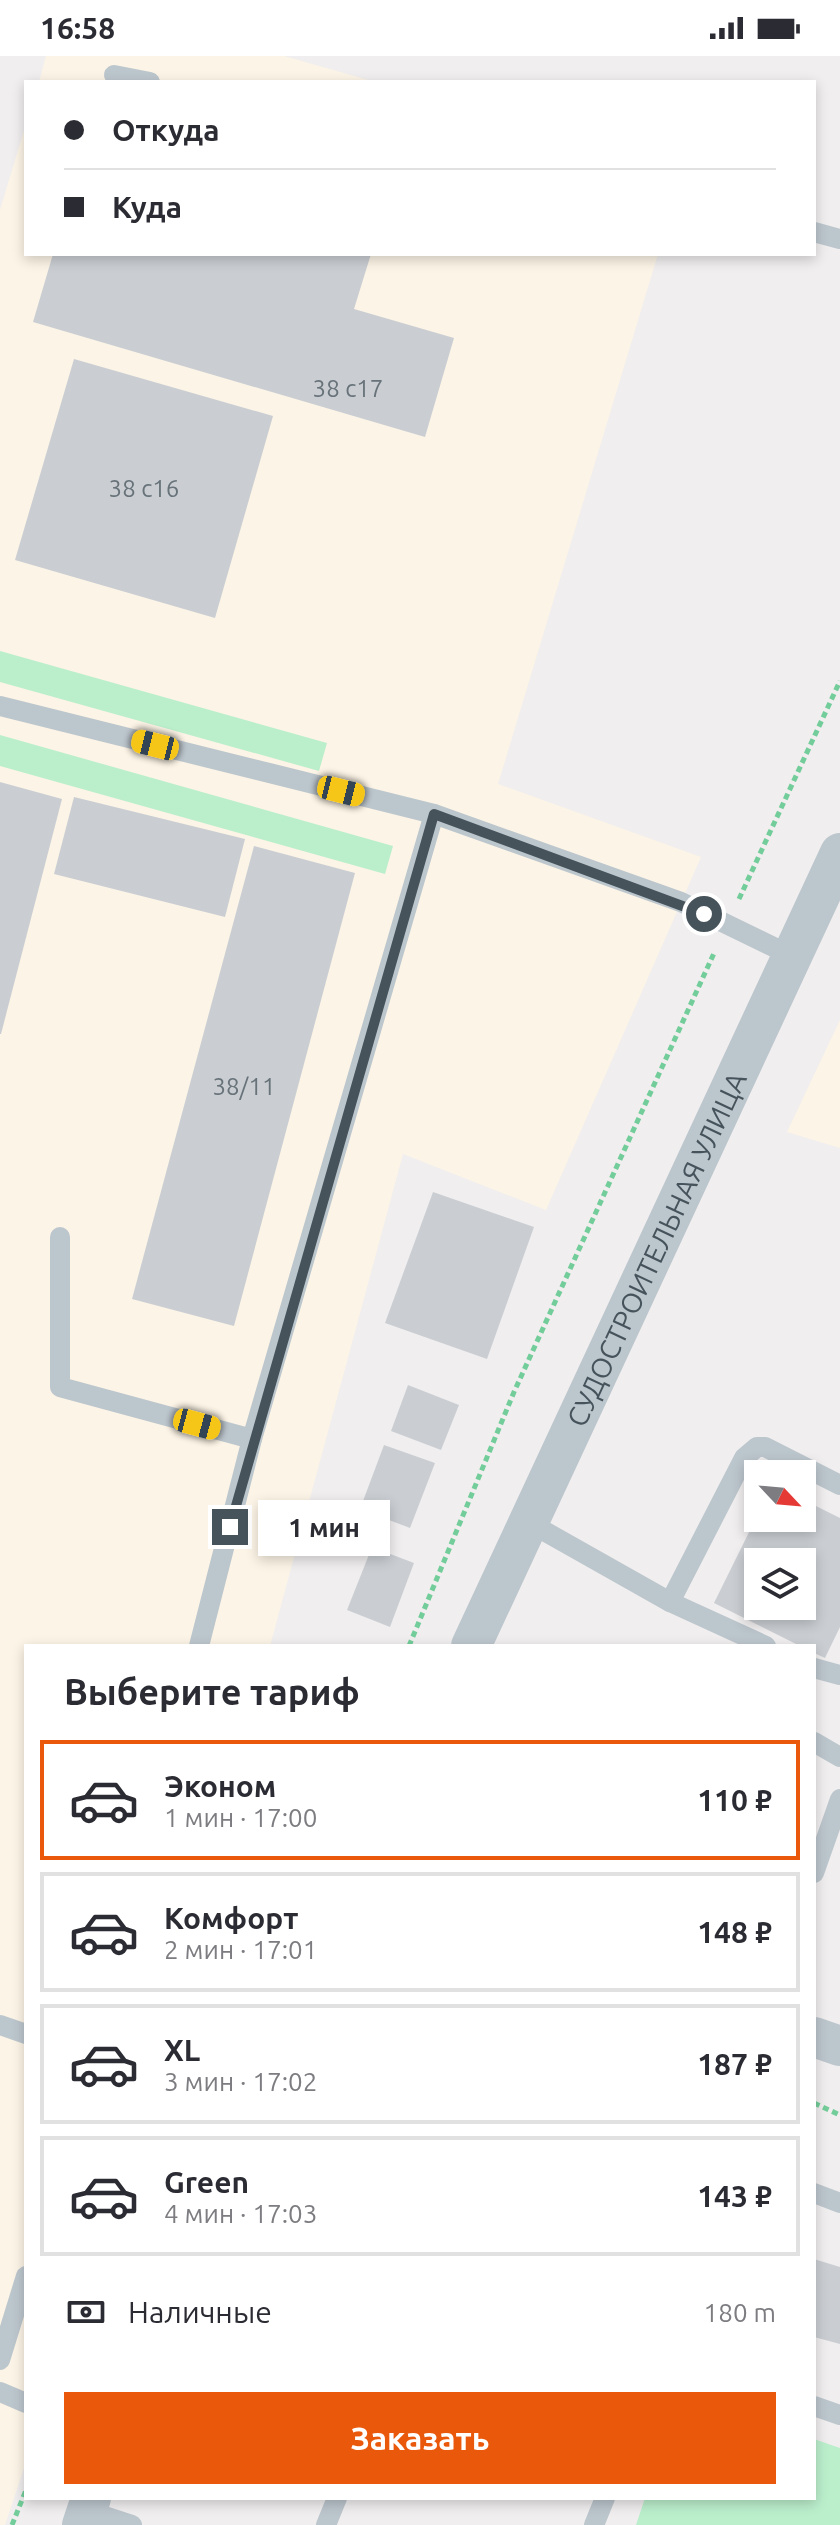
<!DOCTYPE html>
<html lang="ru">
<meta charset="utf-8">
<style>
:root{--surface:#fff;--page:#f2f2f3;--text:#2b2b33;--muted:#7c7c81;--line:#e1e1e2;--accent:#ea580c}
body{margin:0;font-family:Ubuntu,sans-serif;background:var(--page);color:var(--text);height:100vh;display:flex;flex-direction:column;font-size:30px;white-space:nowrap}
*{box-sizing:border-box;margin:0}
p{font-size:26px;color:var(--muted)}
.icon{flex:none;width:44px;height:44px;fill:none;stroke:currentColor;stroke-width:2;stroke-linecap:round;stroke-linejoin:round}
.map{position:relative;flex:1;overflow:hidden}
.panel{position:absolute;left:24px;top:1588px;width:792px;height:856px;display:flex;flex-direction:column;background:var(--surface);border-radius:0px;box-shadow:0 4px 12px #0003}
.panel>*{flex:none}
.guide{position:absolute;left:24px;top:24px;width:792px;height:176px;border-radius:0px;box-shadow:0 4px 12px #0003;display:grid;align-content:center;height:176px;padding:0 40px;background:var(--surface)}
.needle{width:52px;rotate:116deg}
.buttons{position:absolute;left:744px;top:1404px;display:grid;gap:16px}
.buttons a{display:grid;place-items:center;width:72px;height:72px;border-radius:0px;background:var(--surface);box-shadow:0 4px 12px #0003;font-size:40px}
.end{position:absolute;width:36px;height:36px;margin:-18px;border:10px solid #46535b;background:#fff;box-shadow:0 0 0 4px #fff}
.from{border-radius:50%}
.bubble{position:absolute;height:56px;border-radius:0px;background:var(--surface);box-shadow:0 4px 12px #0003;font-size:26px;font-weight:700;line-height:56px;text-align:center}
.car{position:absolute;width:24px;height:48px;margin:-24px -12px;border-radius:10px;box-shadow:0 0 6px 2px #0007;background:linear-gradient(#f5c518 24%,#345 0 40%,#f5c518 0 76%,#345 0 86%,#f5c518 0)}
.guide b{display:flex;align-items:center;gap:28px;height:76px;font-size:30px}
.guide b+b{border-top:2px solid var(--line)}
.guide i{width:20px;height:20px;background:var(--text)}
ul{padding:0;list-style:none}
li{display:flex;align-items:center;gap:24px;height:120px;margin:0 16px 12px;padding:0 24px;border:4px solid var(--line);border-radius:0px}
li div{flex:1}
li b{display:block;font-size:30px}
li em{font-style:normal;font-weight:700}
li.on{border-color:var(--accent)}
li>.icon{width:72px;height:72px;stroke-width:1.5}
h2{padding:0 40px;font-size:36px;line-height:96px}
.pay{display:flex;align-items:center;gap:20px;height:88px;padding:0 40px;font-size:30px}
.pay p{margin-inline-start:auto}
.primary-button{display:flex;gap:16px;margin-top:auto;padding:16px 40px}
.primary-button a{flex:1;height:92px;border-radius:0px;background:var(--accent);color:#fff;font-size:32px;font-weight:700;line-height:92px;text-align:center}
.status{display:flex;justify-content:space-between;align-items:center;height:56px;padding:0 40px;background:var(--surface);direction:ltr}
.status svg{height:22px;fill:currentColor}
.map>svg:first-child{display:block}
</style>
<div class="status"><b>16:58</b><svg viewBox="0 0 49 12"><path d="M0 12V9h3v3zM5 12V6h3v6zM10 12V3h3v9zM15 12V0h3v12zM26 1h20v11H26zM47 4h2v5h-2z"/></svg></div>
<div class="map">
<svg width="840" height="2469" viewBox="0 0 840 2469">
<rect width="100%" height="100%" fill="#f0eeee"/>
<g fill="#fcf4e6">
<polygon points="46,0 284,0 375,26 39,26"/>
<polygon points="26,68 26,198 658,198 498,728 701,801 546,1154 403,1098 270,1590 26,1590 26,2406 5,2469 0,2469 0,154"/>
<polygon points="840,964 840,1092 787,1076"/>
</g>
<g fill="#bbefcc">
<polygon points="0,595 327,687 319,715 0,626"/>
<polygon points="0,679 393,790 385,818 0,710"/>
<polygon points="814,2383 840,2392 840,2469 636,2469 645,2442 814,2442"/>
</g>
<g fill="#caced3" fill-rule="evenodd">
<polygon points="53,198 371,198 354,253 454,282 425,381 33,266"/>
<polygon points="74,303 273,360 215,562 15,504"/>
<polygon points="0,726 62,743 1,978 0,978"/>
<polygon points="74,741 245,783 225,861 54,818"/>
<polygon points="254,790 355,817 234,1270 132,1243"/>
<polygon points="433,1136 534,1171 487,1303 385,1267"/>
<polygon points="408,1329 459,1349 441,1394 391,1375"/>
<polygon points="384,1389 435,1407 410,1472 360,1453"/>
<path d="M802,1443L840,1462V1571L825,1602L814,1597V1590H800L714,1547L756,1462H802ZM758,1506H802V1550H758Z"/>
<polygon points="372,1491 414,1507 390,1571 347,1554"/>
<polygon points="814,2203 840,2211 840,2288 814,2281"/>
</g>
<g fill="none" stroke-linecap="round" stroke-linejoin="round">
<g stroke="#73cd9a" stroke-width="5" stroke-dasharray="6 4" stroke-linecap="butt">
<polyline points="739,843 840,625"/>
<polyline points="409,1590 514,1336 715,895"/>
<polyline points="814,2047 840,2059"/>
<polyline points="12,2469 26,2434"/>
</g>
<g stroke="#bcc6cd" stroke-width="20">
<polyline points="114,19 150,26"/>
<polyline points="814,176 840,183"/>
<polyline points="0,650 434,758 681,846 792,900"/>
<polyline points="60,1181 60,1331 252,1383"/>
<polyline points="530,1467 670,1546 766,1590"/>
<polyline points="670,1546 744,1402 757,1391 765,1391 840,1429"/>
<polyline points="199,1590 252,1383 434,758"/>
<polyline points="814,1612 840,1619"/>
<polyline points="814,1686 840,1701"/>
<polyline points="814,1817 840,1743"/>
<polyline points="0,1969 26,1978"/>
<polyline points="814,2137 840,2147"/>
<polyline points="0,2304 26,2220"/>
<polyline points="0,2336 26,2347"/>
<polyline points="814,2350 840,2359"/>
<polyline points="86,2454 132,2469"/>
<polyline points="326,2469 337,2442"/>
<polyline points="594,2469 605,2442"/>
</g>
<g stroke="#bcc6cd" stroke-width="40">
<path id="s1" d="M471,1590L840,797"/>
<polyline points="814,1981 840,1990"/>
<polyline points="82,2469 91,2442"/>
</g>
</g>
<g fill="none" stroke-linecap="round" stroke-linejoin="round">
<polyline stroke="#46535b" stroke-width="10" points="230,1471 434,758 704,858"/>
</g>
<g text-anchor="middle" dominant-baseline="central" stroke-width="8" stroke-linejoin="round" paint-order="stroke">
<g font-size="24" fill="#677279">
<text x="348" y="332">38 с17</text>
<text x="144" y="432">38 с16</text>
<text x="244" y="1030">38/11</text>
</g>
<g font-size="28" fill="#46535b" stroke="#fff">
<text stroke="none"><textPath href="#s1" startOffset="438">СУДОСТРОИТЕЛЬНАЯ УЛИЦА</textPath></text>
</g>
</g>
</svg>
<div class="buttons">
<a><svg class="needle" viewBox="-14 -14 28 28"><path d="M0-13l5 13h-10z" fill="#e53935"/><path d="M0 13l5-13h-10z" fill="#7c7c81"/></svg></a>
<a><svg class="icon" aria-label="layers" viewBox="0 0 24 24"><path d="M12 4l9 5-9 5-9-5zM3 14l9 5 9-5"/></svg></a>
</div>
<i class="end from" style="left:704px;top:858px"></i>
<i class="end" style="left:230px;top:1471px"></i>
<div class="bubble" style="left:258px;top:1444px;width:132px">1 мин</div>
<i class="car" style="left:155px;top:689px;rotate:284deg"></i>
<i class="car" style="left:341px;top:735px;rotate:104deg"></i>
<i class="car" style="left:197px;top:1368px;rotate:105deg"></i>
<div class="guide">
<b><i class="from"></i>Откуда</b>
<b><i></i>Куда</b>
</div>
<section class="panel">
<h2>Выберите тариф</h2>
<ul>
<li class="on"><svg class="icon" aria-label="car" viewBox="0 0 24 24"><path d="M5 17H2v-5l4-1 3-4h7l3 4 3 1v5h-3M9 17h6M6 11h13"/><circle cx="7" cy="17" r="2"/><circle cx="17" cy="17" r="2"/></svg><div><b>Эконом</b><p>1 мин · 17:00</p></div><em>110 ₽</em></li>
<li><svg class="icon" aria-label="car" viewBox="0 0 24 24"><path d="M5 17H2v-5l4-1 3-4h7l3 4 3 1v5h-3M9 17h6M6 11h13"/><circle cx="7" cy="17" r="2"/><circle cx="17" cy="17" r="2"/></svg><div><b>Комфорт</b><p>2 мин · 17:01</p></div><em>148 ₽</em></li>
<li><svg class="icon" aria-label="car" viewBox="0 0 24 24"><path d="M5 17H2v-5l4-1 3-4h7l3 4 3 1v5h-3M9 17h6M6 11h13"/><circle cx="7" cy="17" r="2"/><circle cx="17" cy="17" r="2"/></svg><div><b>XL</b><p>3 мин · 17:02</p></div><em>187 ₽</em></li>
<li><svg class="icon" aria-label="car" viewBox="0 0 24 24"><path d="M5 17H2v-5l4-1 3-4h7l3 4 3 1v5h-3M9 17h6M6 11h13"/><circle cx="7" cy="17" r="2"/><circle cx="17" cy="17" r="2"/></svg><div><b>Green</b><p>4 мин · 17:03</p></div><em>143 ₽</em></li>
</ul>
<div class="pay"><svg class="icon" aria-label="cash" viewBox="0 0 24 24"><path d="M3 7h18v10H3z"/><circle cx="12" cy="12" r="2"/></svg>Наличные<p>180 m</p></div>
<div class="primary-button"><a>Заказать</a></div>
</section>
</div>
